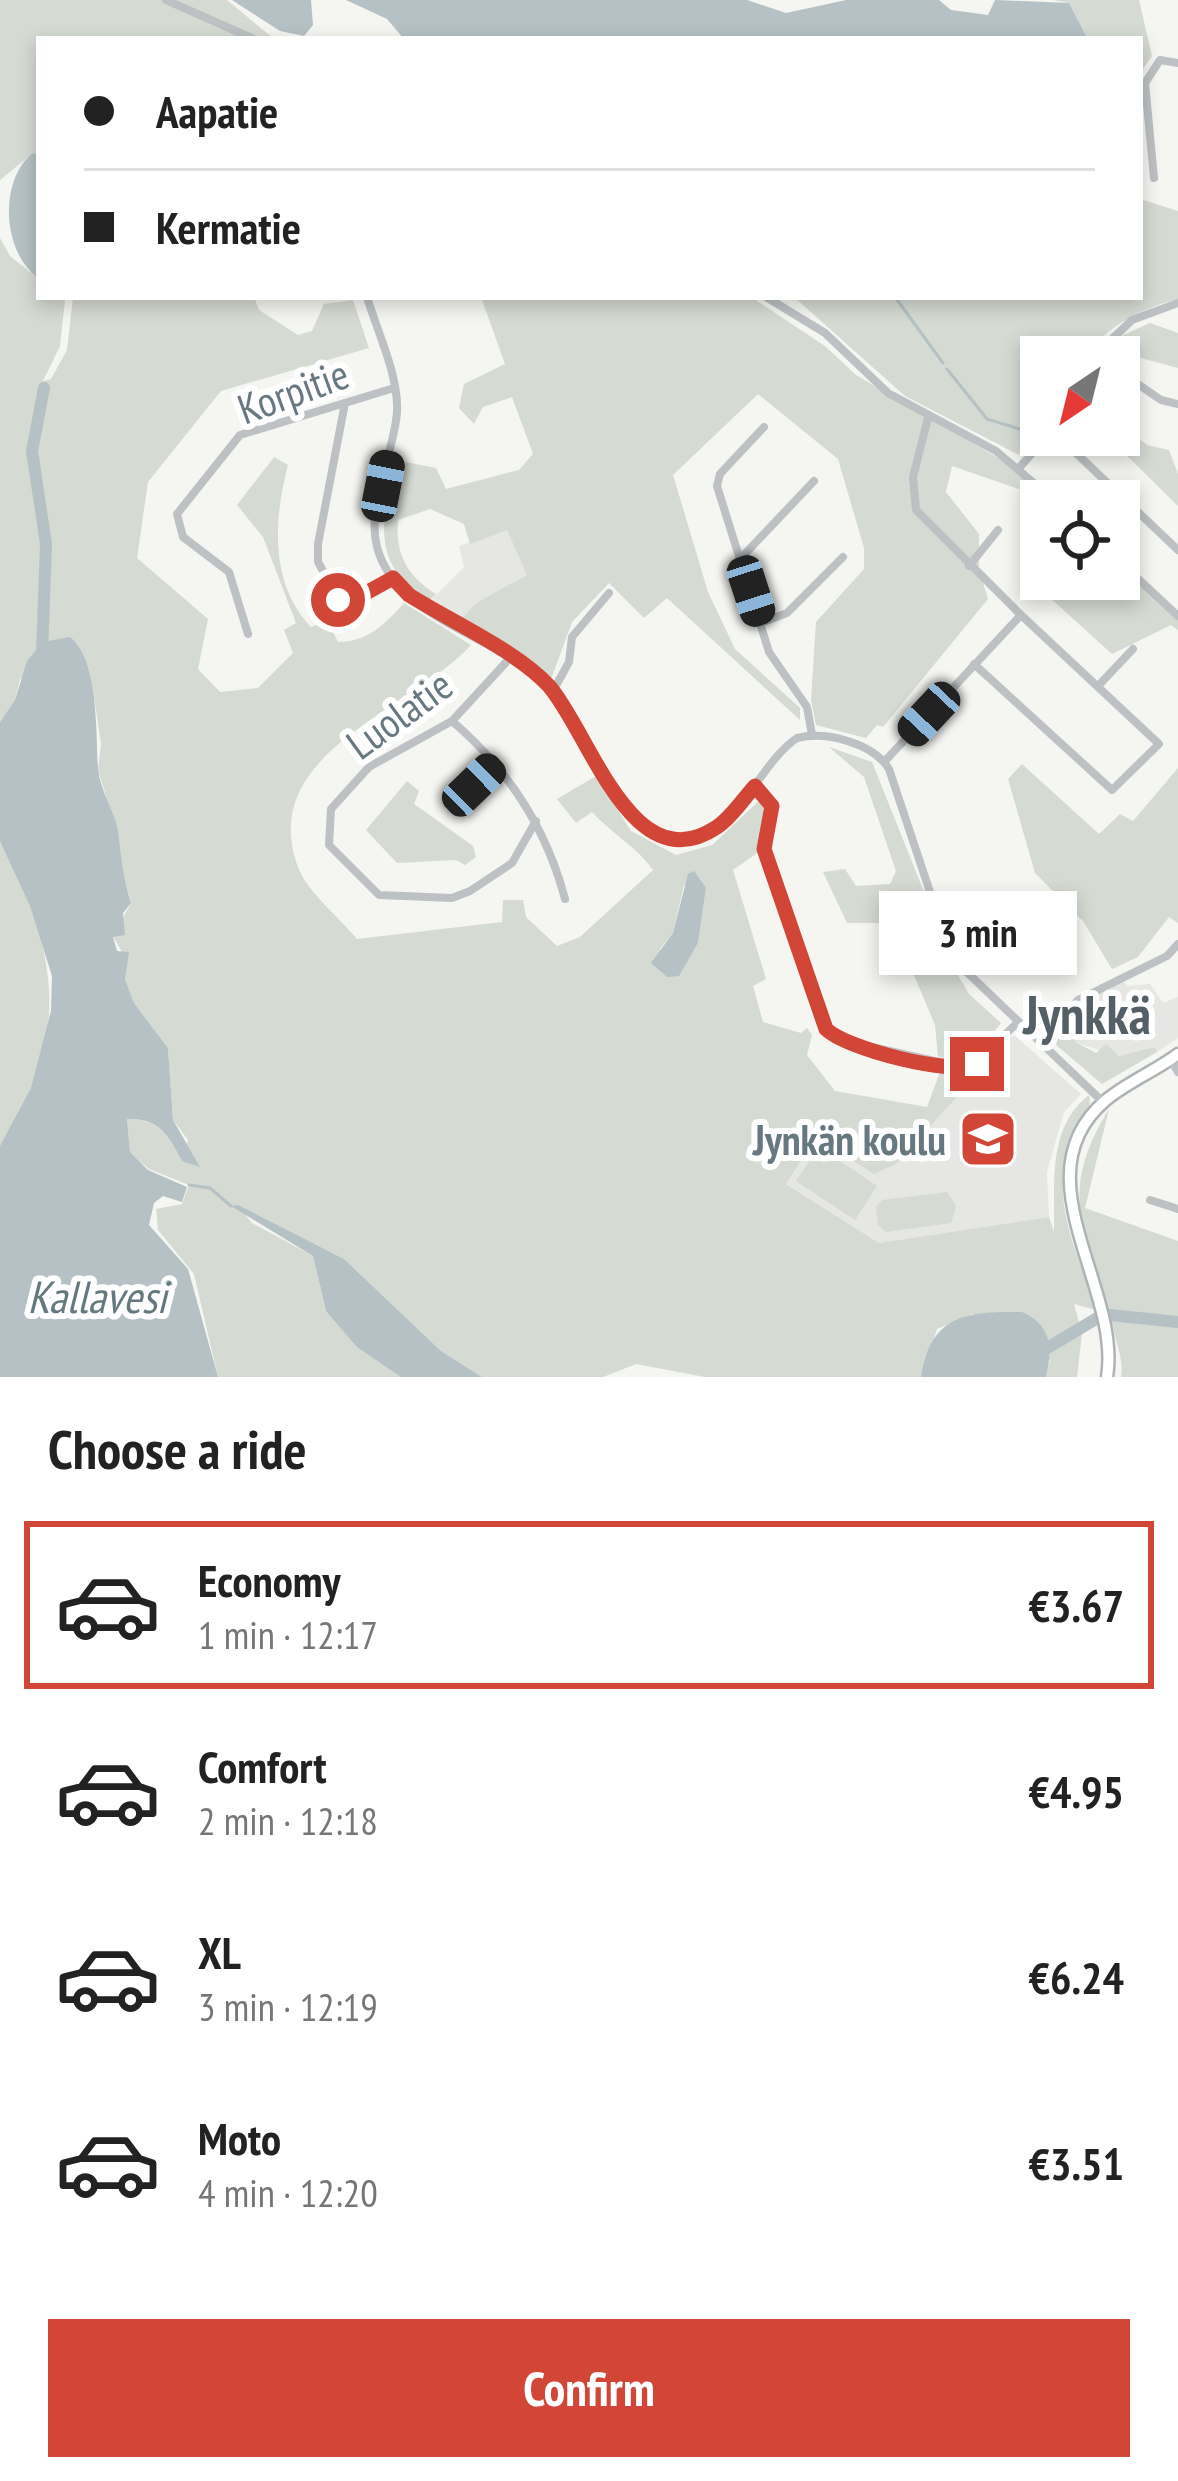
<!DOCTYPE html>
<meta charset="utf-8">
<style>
:root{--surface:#fff;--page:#f6f6f6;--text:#222;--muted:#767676;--line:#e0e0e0;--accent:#d14636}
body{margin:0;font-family:"PT Sans Narrow",sans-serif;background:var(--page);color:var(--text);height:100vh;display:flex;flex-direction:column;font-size:45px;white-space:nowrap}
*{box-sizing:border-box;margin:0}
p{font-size:39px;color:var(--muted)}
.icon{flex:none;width:66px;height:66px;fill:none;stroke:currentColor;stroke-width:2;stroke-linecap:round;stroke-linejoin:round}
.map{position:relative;height:1377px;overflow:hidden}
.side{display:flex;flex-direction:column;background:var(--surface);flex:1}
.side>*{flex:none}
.hud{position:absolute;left:36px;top:36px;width:1107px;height:264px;border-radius:0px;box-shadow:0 6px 18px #0003;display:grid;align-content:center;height:264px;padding:0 48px;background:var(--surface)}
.needle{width:78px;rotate:215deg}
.tools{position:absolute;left:1020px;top:336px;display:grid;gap:24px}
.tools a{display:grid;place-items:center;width:120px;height:120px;border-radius:0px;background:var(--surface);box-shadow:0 6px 18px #0003;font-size:60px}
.end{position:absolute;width:54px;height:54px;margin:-27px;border:15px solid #d14636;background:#fff;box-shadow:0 0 0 6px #fff}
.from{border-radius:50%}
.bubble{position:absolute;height:84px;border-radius:0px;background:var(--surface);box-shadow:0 6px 18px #0003;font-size:39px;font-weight:600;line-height:84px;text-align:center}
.car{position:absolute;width:36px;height:72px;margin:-36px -18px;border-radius:15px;box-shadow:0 0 9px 3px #0007;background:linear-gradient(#222 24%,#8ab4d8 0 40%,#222 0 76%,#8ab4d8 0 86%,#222 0)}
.hud b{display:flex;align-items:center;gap:42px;height:114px;font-size:45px}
.hud b+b{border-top:3px solid var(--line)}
.hud i{width:30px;height:30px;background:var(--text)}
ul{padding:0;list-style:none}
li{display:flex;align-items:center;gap:36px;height:168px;margin:0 24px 18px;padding:0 24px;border:6px solid transparent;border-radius:0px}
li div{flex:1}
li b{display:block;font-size:45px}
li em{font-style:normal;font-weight:600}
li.on{border-color:var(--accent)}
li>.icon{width:108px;height:108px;stroke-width:1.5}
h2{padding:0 48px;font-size:54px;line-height:144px}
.primary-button{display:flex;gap:24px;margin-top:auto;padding:24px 48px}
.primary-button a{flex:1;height:138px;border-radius:0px;background:var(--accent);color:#fff;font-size:48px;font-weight:600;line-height:138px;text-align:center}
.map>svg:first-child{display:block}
</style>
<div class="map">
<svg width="1178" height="1377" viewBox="0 0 1178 1377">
<rect width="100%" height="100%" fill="#f5f5f2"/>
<g fill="#e6e6e5">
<polygon points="507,530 528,575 476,603 462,618 432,599 464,567 459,546"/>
<polygon points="1122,980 1128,986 1150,984 1163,1003 1178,997 1178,1038 1157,1052 1155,1047 1119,1056 1074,1042 1064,1019 1080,1002"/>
<polygon points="1014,1035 1081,1094 1064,1112 1047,1172 1049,1217 879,1243 785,1183 816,1137 874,1173 972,1079 967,1075"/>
</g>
<g fill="#d5dad2" fill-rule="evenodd">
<polygon points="0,0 227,0 274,39 39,39 39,154 33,153 0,180"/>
<polygon points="1054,0 1139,0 1152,56 1140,73 1140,39 1087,39 1069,3"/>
<path d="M1140,199L1178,211V299C1141,309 1108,324 1086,357H1041L1042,435L1019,455L905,396L794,297H1140Z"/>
<path d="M0,238L10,256L39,279V297L65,300L60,346L43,381L51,379L67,350L73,297H254L259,310L298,335L312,331L324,304L353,300L369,348L221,391L148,482L137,558L208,619L198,669L220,692L258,688L293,653L284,630L296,623L263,537L237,505L274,457L288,465C274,518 269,583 311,627L328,621L338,642C368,642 385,624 404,603L471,645C410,712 256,752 298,867C307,892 340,918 357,939L502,922L503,900H523L526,917L557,946L580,937L653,870C637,847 612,834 592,812L576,823L557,799L596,776L631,831L676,855L712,845L762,798L766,808L760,851L733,870L766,979L753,986L763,1022L801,1033L807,1028L812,1035L807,1055L835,1091L927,1107L940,1072L973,1079L896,1164L874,1174L816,1137L786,1184L879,1243L1049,1217L1054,1232C1055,1184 1047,1127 1089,1095C1095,1117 1063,1163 1063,1192C1064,1230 1085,1274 1096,1310L1074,1304L1082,1334L1077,1377H1046L1050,1360L973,1314L937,1329L921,1377H705L636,1364L603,1377H482L441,1351L344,1259L238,1206L252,1223L313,1256L326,1311L401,1377H218L194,1274L158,1230L156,1209L182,1204L189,1185L149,1169L130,1153L127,1119C160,1119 168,1135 182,1161L188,1140L173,1120L168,1048L134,1003L125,979L126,959L113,936L131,903L117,851L118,834L98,770L101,744L94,697L82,662L20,679L15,700L0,722ZM684,885L706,888L698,943L679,975L660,949L673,933Z"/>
<path d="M481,297H751L825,346L856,375L1017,469L1052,501H1041V506L1022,490L952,466L946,492L979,534V570L988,599L883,727L877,725L866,738L816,725L811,700L816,622L864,569V548L838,459L758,394L673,475L708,592L735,649L800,708V720L667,598L644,618L609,583L572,622L550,682L462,618L476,603L527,575L507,530L470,544L464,524L430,509L398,520C395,554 407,576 436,594L429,601C368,563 383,521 395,460L436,468L446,489L519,470L533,454L512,397L483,407L474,424L459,408L464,384L505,364Z"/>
<polygon points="1150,323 1178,333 1178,368 1111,350 1121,336"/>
<polygon points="1119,423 1147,445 1169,450 1178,474 1178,506 1106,435 1119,435"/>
<polygon points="1119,564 1178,620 1178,630 1171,625 1112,654 1048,596 1064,579 1119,579"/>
<polygon points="829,747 872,762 956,972 969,994 1001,1023 971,1061 938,1057 935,1025 892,923 847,923 823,872 845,869 856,886 890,884 896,871 864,777"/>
<polygon points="1022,764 1099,834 1120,814 1133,821 1178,768 1178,923 1169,917 1138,957 1112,969 1083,921 1035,873 1008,779"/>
<polygon points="407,781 419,791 414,804 473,846 476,857 465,865 456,860 397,863 366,830"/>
<path d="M0,841C58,946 73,1043 0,1146Z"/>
<polygon points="1064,1019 1082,1031 1075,1042 1096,1053 1106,1044 1119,1056 1155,1047 1157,1052 1102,1084 1048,1038"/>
<path d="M1109,1109L1085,1208L1178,1241V1377H1121C1124,1362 1117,1346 1114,1331C1091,1238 1052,1201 1109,1109Z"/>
<polygon points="819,1147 877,1186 855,1220 796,1181"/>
<polygon points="947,1192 956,1206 951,1223 886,1232 878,1225 876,1207 882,1200"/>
</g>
<g fill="#b5c1c4">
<polygon points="232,0 311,0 313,25 304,36 280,31"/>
<polygon points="346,0 747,0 786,13 846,0 939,0 951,10 988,15 995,0 1069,3 1087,38 404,39 387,19"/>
<path d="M33,153L39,154V279C0,250 0,178 33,153Z"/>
<path d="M70,637C99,660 96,734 98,769C100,790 114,810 118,831C121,856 123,878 131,903L123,913L125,935L113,937L117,951L129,952L125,979L134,1003L168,1048L173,1120L200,1167L182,1161C168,1135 160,1118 127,1119L130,1152L148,1170L187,1187L182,1202L163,1196L154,1203L149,1225L188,1269L218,1377H0V1146L31,1088L51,1011L52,976L30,906L0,841V722L15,700L27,661L43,642Z"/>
<polygon points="694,871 706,888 698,943 679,976 667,977 651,963 673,933 688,874"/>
<polygon points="238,1205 344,1259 441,1351 482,1377 401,1377 357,1347 326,1311 313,1256 231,1206"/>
<path d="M1022,1312C1051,1324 1053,1349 1046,1377H921C930,1315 966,1311 1022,1312Z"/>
</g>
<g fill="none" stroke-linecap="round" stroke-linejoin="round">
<g stroke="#b5c1c4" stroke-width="3">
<polyline points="895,297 943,363"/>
<polyline points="947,369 987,419 1036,434"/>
<polyline points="189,1185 210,1188 231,1206"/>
</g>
<g stroke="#b5c1c4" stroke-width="12">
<polyline points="42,654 46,544 32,451 44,388"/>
<polyline points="1110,1315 1178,1322"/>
<polyline points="1049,1347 1099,1317"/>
</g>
<defs>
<path id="major" d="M1107,1377C1122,1288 1017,1175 1106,1100C1128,1082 1155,1071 1178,1054"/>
</defs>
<use href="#major" stroke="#aeb4b6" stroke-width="15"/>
<g stroke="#bdc1c4" stroke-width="8">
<polyline points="166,0 254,39"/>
<polyline points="1154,178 1145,83 1160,60 1178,63"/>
<path d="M367,297C377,331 399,376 397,412C394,454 366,505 377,547C396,619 496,636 545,682C587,722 616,845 684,839C739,835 757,765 797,738C826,731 873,743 889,769L952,958L1103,1102"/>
<polyline points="766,297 825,333 888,393 996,451 1055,501"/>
<polyline points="1093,357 1132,320 1178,303"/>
<polyline points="1119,371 1161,400 1178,404"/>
<polyline points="345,403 318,544 318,562 341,603 393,578"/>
<polyline points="764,427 720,474 717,486 769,652 807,707 812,735"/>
<polyline points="1057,435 1178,550"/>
<polyline points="1019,468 1048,435"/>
<polyline points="741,558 814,481"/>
<polyline points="1119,561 1178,616"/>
<polyline points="969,566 998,530"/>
<polyline points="761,623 787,613 843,557"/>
<polyline points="248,634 229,572 183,537 177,514 240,435 394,388"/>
<polyline points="510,658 452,721 369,767 331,809 329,845 379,895 452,898 470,891 512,863 536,821"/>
<polyline points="974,664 1112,790 1159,744 1021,615"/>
<polyline points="1098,686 1133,649"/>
<polyline points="553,691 569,662 572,637 609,593"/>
<path d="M452,721C508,769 546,827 565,899"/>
<polyline points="885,761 1021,615 916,510 913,477 928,418"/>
<polyline points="755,786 772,806 765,849 819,1017 836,1039 970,1069 1018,1022"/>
<polyline points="451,807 496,763"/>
<polyline points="1039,1041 1078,1000 1167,956 1178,944"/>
<polyline points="1171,1060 1178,1072"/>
<polyline points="1150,1200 1178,1209"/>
</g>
<use href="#major" stroke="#fff" stroke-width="10"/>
</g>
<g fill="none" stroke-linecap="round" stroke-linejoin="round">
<path stroke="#d14636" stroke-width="15" d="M338,600L346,604L393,578L409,595C450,621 517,651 549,686C590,733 632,884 717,827C732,817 743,799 755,786L772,806L764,849L826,1029C846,1049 952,1076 977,1064"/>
</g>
<defs>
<symbol id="school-square" viewBox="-11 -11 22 22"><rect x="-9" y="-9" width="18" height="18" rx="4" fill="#d14636" stroke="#fff"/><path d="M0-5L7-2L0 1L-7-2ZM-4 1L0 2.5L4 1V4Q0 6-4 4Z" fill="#fff"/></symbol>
</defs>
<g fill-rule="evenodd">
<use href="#school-square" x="955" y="1106" width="66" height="66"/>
</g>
<g text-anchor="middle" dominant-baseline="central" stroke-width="12" stroke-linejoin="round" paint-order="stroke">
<g font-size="42" fill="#677880" stroke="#fff">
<text transform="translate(293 391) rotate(-20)">Korpitie</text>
<text transform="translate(399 714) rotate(-36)">Luolatie</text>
</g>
<g font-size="42" font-weight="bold" fill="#677880" stroke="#fff" text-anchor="end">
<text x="946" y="1139">Jynkän koulu</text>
</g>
<g font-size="45" font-style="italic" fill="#63797d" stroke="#fff">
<text x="97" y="1296">Kallavesi</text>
</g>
<g font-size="54" font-weight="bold" fill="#546066" stroke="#fff">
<text x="1087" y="1014">Jynkkä</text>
</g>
</g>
</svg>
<div class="tools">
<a><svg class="needle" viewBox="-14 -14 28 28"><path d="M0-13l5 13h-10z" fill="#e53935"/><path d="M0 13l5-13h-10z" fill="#767676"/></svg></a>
<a><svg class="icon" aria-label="locate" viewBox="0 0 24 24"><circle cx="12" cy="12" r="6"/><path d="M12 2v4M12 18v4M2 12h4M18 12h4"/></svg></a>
</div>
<i class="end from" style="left:338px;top:600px"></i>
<i class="end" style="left:977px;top:1064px"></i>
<div class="bubble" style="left:879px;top:891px;width:198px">3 min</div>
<i class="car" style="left:383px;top:486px;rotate:11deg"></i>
<i class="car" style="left:751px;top:591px;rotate:162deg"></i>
<i class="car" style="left:929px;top:714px;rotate:223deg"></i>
<i class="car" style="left:474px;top:785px;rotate:46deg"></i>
<div class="hud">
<b><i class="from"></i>Aapatie</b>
<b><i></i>Kermatie</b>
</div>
</div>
<section class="side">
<h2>Choose a ride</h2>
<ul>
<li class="on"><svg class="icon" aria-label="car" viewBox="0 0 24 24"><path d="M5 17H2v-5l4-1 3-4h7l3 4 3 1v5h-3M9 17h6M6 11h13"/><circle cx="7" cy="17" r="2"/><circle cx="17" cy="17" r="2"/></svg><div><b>Economy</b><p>1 min · 12:17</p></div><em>€3.67</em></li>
<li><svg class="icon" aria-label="car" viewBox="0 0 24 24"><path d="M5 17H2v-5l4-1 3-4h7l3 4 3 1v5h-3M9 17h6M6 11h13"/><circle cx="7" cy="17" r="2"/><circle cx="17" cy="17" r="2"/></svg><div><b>Comfort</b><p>2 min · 12:18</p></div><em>€4.95</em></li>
<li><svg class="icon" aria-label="car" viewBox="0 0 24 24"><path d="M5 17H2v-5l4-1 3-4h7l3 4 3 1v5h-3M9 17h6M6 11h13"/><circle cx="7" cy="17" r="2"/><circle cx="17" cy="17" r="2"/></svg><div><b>XL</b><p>3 min · 12:19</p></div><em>€6.24</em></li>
<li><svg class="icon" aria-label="car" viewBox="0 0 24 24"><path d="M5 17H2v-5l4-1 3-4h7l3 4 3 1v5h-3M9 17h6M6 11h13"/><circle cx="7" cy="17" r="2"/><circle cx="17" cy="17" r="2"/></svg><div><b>Moto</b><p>4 min · 12:20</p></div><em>€3.51</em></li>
</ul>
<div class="primary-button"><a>Confirm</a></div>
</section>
